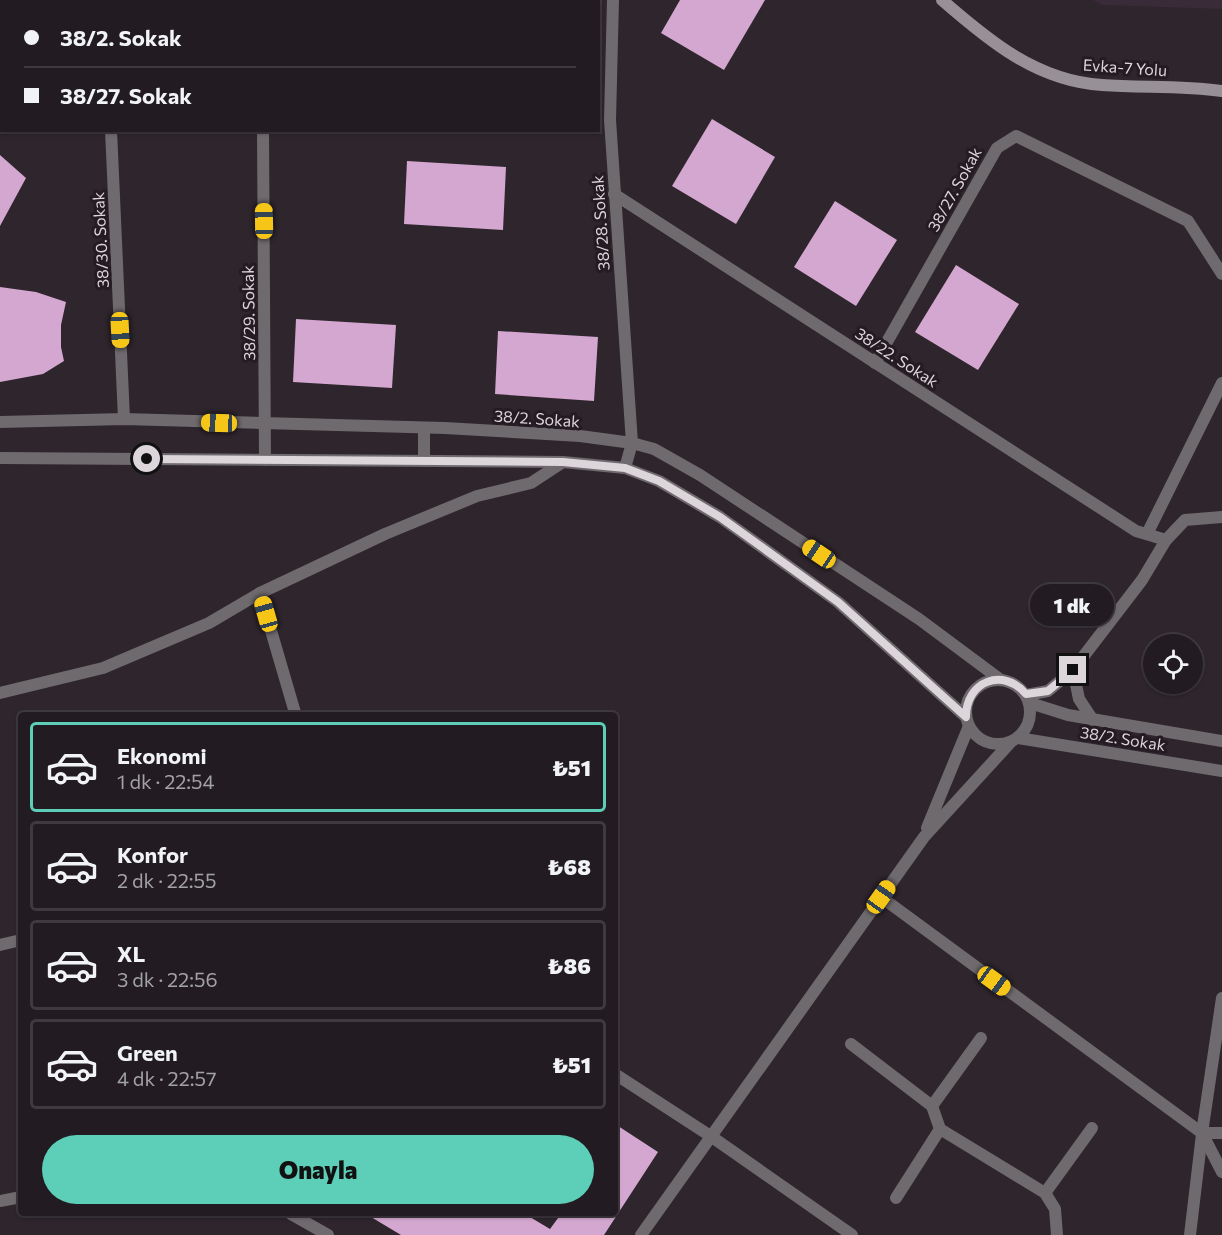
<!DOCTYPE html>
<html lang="tr">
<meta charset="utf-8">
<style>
:root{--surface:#221c22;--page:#2e292f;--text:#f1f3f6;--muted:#a2a1a5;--line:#3f3a40;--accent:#5dceb8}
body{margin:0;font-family:Commissioner,sans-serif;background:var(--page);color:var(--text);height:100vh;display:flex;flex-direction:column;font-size:22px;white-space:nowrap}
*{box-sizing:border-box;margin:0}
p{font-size:20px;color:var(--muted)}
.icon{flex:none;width:33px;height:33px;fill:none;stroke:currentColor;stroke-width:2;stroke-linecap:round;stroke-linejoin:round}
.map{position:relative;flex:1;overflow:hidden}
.drawer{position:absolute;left:18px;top:712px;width:600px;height:504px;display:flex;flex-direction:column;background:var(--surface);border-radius:6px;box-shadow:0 2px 4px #0004,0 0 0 2px var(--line)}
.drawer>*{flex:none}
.hud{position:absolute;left:0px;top:0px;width:600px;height:132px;box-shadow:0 2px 4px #0004,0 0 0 2px var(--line);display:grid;align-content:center;height:132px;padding:0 24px;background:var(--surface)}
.fabs{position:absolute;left:1143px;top:634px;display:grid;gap:12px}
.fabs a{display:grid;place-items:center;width:60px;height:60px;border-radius:50%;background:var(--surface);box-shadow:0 2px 4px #0004,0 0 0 2px var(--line);font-size:30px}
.end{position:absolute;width:27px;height:27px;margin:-14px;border:8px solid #dcd6db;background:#111;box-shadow:0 0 0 3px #111}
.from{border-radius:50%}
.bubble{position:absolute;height:42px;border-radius:21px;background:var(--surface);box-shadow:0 2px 4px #0004,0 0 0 2px var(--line);font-size:20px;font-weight:800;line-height:42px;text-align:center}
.car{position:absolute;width:18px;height:36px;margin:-18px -9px;border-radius:8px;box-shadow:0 0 4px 2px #0007;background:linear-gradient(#f5c518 24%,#345 0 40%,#f5c518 0 76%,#345 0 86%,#f5c518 0)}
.hud b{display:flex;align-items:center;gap:21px;height:57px;font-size:22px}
.hud b+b{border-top:2px solid var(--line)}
.hud i{width:15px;height:15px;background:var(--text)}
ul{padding:10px 0 0;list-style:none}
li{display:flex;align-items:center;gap:18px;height:90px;margin:0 12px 9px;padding:0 12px;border:3px solid var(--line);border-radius:6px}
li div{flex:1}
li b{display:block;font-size:22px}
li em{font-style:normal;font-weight:800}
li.current{border-color:var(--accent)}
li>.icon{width:54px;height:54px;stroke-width:1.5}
.button{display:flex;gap:12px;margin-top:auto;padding:12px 24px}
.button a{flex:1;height:69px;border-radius:36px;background:var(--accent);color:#111;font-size:24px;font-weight:800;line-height:69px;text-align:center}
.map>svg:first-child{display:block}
</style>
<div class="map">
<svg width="1222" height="1235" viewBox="0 0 1222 1235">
<rect width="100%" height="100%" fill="#2e252d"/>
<polygon fill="#392b38" points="1093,0 1222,0 1222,9 1102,5"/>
<g fill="#d4a7d0">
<polygon points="680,0 765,0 724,70 661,33"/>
<polygon points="712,119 775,157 736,224 672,186"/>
<polygon points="0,155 26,178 0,226"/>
<polygon points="407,161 506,167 503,230 404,224"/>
<polygon points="835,201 897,240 856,306 794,267"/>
<polygon points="956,265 1019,304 978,370 915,332"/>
<polygon points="0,287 36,292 66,302 61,325 61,347 64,361 43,374 0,382"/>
<polygon points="296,319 396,325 392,388 293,382"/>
<polygon points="498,331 598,337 594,401 495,394"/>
<polygon points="615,1124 658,1152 604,1235 401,1235 366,1214 525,1214 550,1229 561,1214 615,1214"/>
</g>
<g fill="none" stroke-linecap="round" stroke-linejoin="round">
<g stroke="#6f6a6e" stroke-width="12">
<polyline points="851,1044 932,1106 940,1129 1045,1193 1055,1209 1057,1235"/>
<polyline points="932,1106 981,1038"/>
<polyline points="1045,1193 1092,1128"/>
<polyline points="896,1198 940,1129"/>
</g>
<g stroke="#6f6a6e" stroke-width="12">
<polyline points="613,0 610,120 632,443 625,468"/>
<polyline points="113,2 113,0"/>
<polyline points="0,83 2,84"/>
<polyline points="111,130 124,419"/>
<polyline points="263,130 265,460"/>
<polyline points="614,194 1136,531 1166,540"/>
<polyline points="875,363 997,148 1016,136 1188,221 1222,274"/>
<polyline points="0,422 124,419 445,428 580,436 632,443 654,449 700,475 919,619 1001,680"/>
<polyline points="0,458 563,462 625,468 659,481 720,517 838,602 966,717"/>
<polyline points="424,461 424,428"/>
<polyline points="1147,534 1222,383"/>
<polyline points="260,593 296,716"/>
<polyline points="1073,670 1079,699 1093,720"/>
<circle cx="998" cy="712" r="32"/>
<polyline points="0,693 103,668 209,623 260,593 385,534 477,496 531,483 563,462"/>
<polyline points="1026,695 1048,691 1073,670 1142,580 1166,540 1185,520 1222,517"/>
<polyline points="1030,703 1068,715 1222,741"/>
<polyline points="1018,738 1222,771"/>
<polyline points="927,828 969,726"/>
<polyline points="881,897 1202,1133 1222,1133"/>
<polyline points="0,945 21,940"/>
<polyline points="1222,998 1202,1133 1222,1172"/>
<polyline points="615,1074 712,1137 852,1235"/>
<polyline points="0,1201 21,1197"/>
<polyline points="291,1214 328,1235"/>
<polyline points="641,1235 924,837 1010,743"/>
<polyline points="1190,1235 1202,1134"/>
</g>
<path stroke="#979096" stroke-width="12" d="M942,0C989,41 1037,81 1102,85C1142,88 1182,85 1222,91"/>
</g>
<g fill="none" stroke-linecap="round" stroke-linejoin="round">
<path stroke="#dcd6db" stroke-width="8" d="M147,459L563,462L625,468L659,481L720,517L838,602L966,717C966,681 1003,667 1026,694L1048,691L1073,670"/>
</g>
<g text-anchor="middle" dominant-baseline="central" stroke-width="6" stroke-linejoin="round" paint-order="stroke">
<g font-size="16" fill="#dcd6db" stroke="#241b23">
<text transform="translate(1125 67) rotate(4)">Evka-7 Yolu</text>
<text transform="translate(954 189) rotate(-61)">38/27. Sokak</text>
<text transform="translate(600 223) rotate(-94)">38/28. Sokak</text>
<text transform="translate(100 240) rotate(-93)">38/30. Sokak</text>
<text transform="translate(248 313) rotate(-91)">38/29. Sokak</text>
<text transform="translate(897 357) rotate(33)">38/22. Sokak</text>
<text transform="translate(537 418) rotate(4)">38/2. Sokak</text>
<text transform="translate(1123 738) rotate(9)">38/2. Sokak</text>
</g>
</g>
</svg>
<div class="fabs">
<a><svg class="icon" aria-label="locate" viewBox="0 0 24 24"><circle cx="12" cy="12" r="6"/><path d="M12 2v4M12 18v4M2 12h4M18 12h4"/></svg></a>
</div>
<i class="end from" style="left:147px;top:459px"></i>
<i class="end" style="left:1073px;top:670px"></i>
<div class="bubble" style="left:1030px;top:584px;width:84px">1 dk</div>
<i class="car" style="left:264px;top:221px;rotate:359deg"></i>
<i class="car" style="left:120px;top:330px;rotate:177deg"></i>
<i class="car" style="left:219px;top:423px;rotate:272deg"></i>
<i class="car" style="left:819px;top:554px;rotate:304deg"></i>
<i class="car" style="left:266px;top:614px;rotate:344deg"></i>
<i class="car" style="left:881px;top:897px;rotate:35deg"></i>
<i class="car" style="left:994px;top:981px;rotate:126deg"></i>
<div class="hud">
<b><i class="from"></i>38/2. Sokak</b>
<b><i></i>38/27. Sokak</b>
</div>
<section class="drawer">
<ul>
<li class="current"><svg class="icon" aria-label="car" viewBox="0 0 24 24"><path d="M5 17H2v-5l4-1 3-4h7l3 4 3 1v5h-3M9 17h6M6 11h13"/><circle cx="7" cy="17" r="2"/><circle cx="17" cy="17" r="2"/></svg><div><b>Ekonomi</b><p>1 dk · 22:54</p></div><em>₺51</em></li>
<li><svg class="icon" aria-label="car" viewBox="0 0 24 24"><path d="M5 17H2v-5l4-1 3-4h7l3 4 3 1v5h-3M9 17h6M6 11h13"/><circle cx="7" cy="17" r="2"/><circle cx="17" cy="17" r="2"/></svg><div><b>Konfor</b><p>2 dk · 22:55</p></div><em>₺68</em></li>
<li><svg class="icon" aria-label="car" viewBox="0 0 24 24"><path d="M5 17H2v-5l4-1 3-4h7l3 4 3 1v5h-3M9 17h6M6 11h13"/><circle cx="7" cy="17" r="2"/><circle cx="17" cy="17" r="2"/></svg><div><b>XL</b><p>3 dk · 22:56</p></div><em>₺86</em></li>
<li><svg class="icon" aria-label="car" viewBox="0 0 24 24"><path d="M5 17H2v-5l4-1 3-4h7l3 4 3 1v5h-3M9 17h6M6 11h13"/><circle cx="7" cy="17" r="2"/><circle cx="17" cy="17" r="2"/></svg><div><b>Green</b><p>4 dk · 22:57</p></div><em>₺51</em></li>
</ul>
<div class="button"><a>Onayla</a></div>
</section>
</div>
